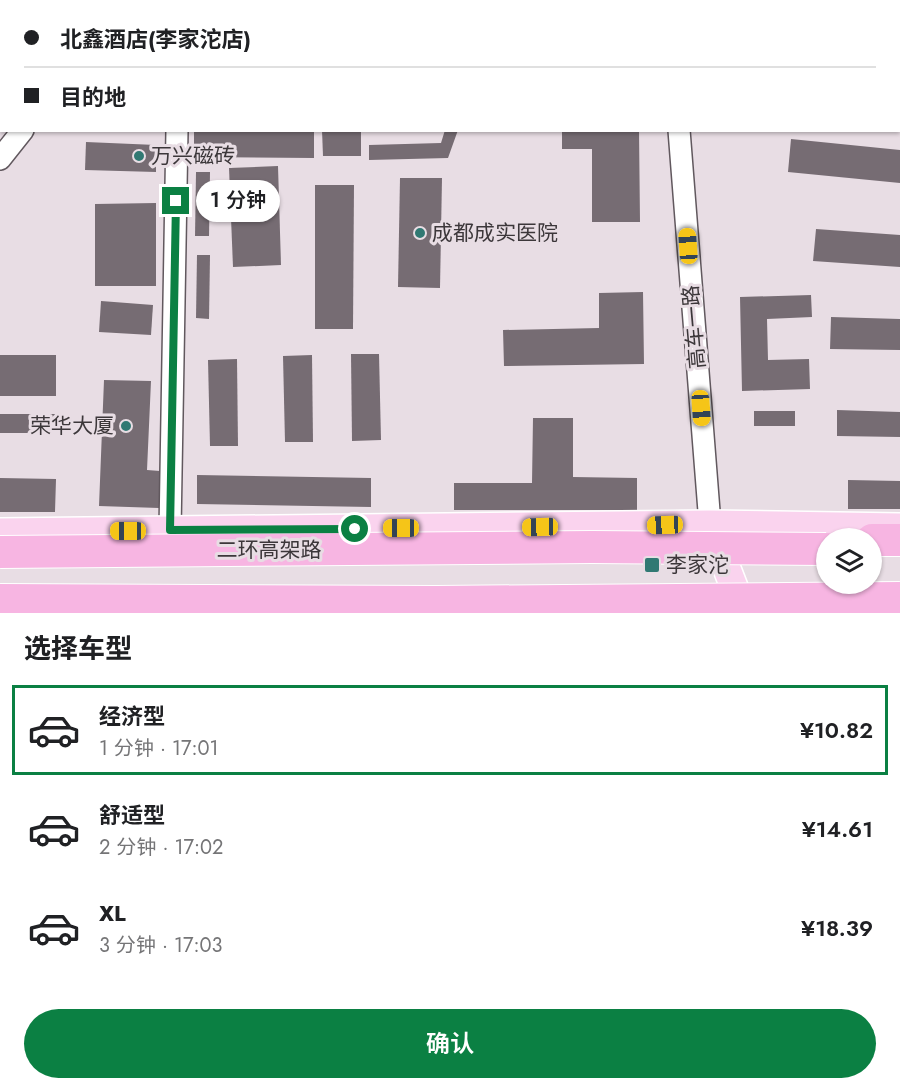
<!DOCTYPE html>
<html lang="zh">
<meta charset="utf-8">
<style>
:root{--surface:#fff;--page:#f6f6f6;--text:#202124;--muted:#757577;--line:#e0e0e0;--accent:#0b8043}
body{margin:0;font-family:Jost,"Noto Sans SC",sans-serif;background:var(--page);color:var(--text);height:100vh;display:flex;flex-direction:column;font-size:22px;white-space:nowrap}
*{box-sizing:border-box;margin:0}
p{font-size:20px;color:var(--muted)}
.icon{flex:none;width:33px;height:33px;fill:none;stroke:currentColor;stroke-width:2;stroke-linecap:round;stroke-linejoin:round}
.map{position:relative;height:613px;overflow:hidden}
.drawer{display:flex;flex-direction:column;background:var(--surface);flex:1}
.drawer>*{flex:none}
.top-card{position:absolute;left:0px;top:0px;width:900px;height:132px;box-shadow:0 2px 4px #0004;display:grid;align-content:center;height:132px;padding:0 24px;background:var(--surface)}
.buttons{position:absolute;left:816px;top:528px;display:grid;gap:12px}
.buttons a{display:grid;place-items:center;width:66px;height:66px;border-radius:50%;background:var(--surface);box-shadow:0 2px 4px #0004;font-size:30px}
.end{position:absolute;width:27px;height:27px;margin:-14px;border:8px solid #0b8043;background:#fff;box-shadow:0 0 0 3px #fff}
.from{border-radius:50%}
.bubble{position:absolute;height:42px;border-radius:21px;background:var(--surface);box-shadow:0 2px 4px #0004;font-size:20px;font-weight:600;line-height:42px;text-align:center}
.car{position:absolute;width:18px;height:36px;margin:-18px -9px;border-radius:8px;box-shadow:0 0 4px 2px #0007;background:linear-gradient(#f5c518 24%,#345 0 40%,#f5c518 0 76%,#345 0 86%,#f5c518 0)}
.top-card b{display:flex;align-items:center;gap:21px;height:57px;font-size:22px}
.top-card b+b{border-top:2px solid var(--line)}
.top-card i{width:15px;height:15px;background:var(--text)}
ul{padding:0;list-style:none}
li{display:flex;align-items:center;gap:18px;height:90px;margin:0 12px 9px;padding:0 12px;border:3px solid transparent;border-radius:0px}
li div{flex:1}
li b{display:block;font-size:22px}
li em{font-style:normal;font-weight:600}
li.active{border-color:var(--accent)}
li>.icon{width:54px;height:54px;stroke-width:1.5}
h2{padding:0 24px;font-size:27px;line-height:72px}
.cta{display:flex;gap:12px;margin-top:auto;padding:12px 24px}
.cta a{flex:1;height:69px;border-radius:36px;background:var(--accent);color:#fff;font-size:24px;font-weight:600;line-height:69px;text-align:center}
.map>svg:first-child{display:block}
</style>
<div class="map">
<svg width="900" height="613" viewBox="0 0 900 613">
<rect width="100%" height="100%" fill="#e8dde4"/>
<polygon fill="#e1c2d7" points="0,0 32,1 2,2 0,132"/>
<g fill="#766c73">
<polygon points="194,130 314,130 314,158 194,157"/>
<polygon points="322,130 361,130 361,156 323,156"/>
<polygon points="445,130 458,130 448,158 369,160 369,145 441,143"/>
<polygon points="562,130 639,130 640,222 592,222 592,149 562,149"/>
<polygon points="791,139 900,150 900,183 788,172"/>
<polygon points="86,142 156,145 156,172 85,170"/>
<polygon points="278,166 281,265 233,267 229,168"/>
<polygon points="196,172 210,172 209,236 195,236"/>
<polygon points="400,178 442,178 440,288 398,287"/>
<polygon points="315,185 354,185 353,329 315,329"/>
<polygon points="156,203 156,286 95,286 95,204"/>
<polygon points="816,229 900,235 900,267 813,261"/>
<polygon points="197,255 210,255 209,319 196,318"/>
<polygon points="643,292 644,364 504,366 503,330 599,328 599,293"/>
<polygon points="811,295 812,317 767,319 768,360 809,359 810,389 742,391 740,297"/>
<polygon points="101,301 153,305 151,335 99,332"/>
<polygon points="831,317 900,319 900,350 830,349"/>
<polygon points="351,354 379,354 381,440 352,441"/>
<rect x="0" y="355" width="56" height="41"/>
<polygon points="312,355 313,442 285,442 283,356"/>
<polygon points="237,359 238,446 210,446 208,360"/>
<polygon points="104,380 151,381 147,470 160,471 159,508 99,506"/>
<polygon points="837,410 900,412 900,437 837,436"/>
<rect x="754" y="411" width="41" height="15"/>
<rect x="0" y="414" width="56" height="19"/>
<polygon points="533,418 573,418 573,477 637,478 637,510 454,510 454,483 532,483"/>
<polygon points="197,475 371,478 371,507 197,504"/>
<polygon points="0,478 56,479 55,512 0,512"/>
<polygon points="848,480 900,481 900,509 848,509"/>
</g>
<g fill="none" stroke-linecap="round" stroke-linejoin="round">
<defs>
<g id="minor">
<polyline points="670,0 670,2"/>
<polyline points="41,2 41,0"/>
<polyline points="180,2 180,0"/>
<polyline points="898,32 900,32"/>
<polyline points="679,130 710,524"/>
<polyline points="0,159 23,130"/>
<polyline points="170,530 177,130"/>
</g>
<g id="major">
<polyline points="712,530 744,613"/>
<polyline points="0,532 710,524 900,527"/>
</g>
<polyline id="highway" points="872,540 900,540"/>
</defs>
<use href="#minor" stroke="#61585e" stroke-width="24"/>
<use href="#major" stroke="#fff" stroke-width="30"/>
<use href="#highway" stroke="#fff" stroke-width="34"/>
<use href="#minor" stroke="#fff" stroke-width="21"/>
<use href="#major" stroke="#fad3ee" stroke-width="27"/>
<use href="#highway" stroke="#f7b5e2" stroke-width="32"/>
<defs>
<g id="highway-bridge">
<polyline points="0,552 592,547 826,549"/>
<polyline points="0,600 436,602 900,598"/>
</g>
</defs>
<use href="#highway-bridge" stroke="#fff" stroke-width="34" stroke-linecap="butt"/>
<use href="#highway-bridge" stroke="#f7b5e2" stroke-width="32"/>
</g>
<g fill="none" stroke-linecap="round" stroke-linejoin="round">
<polyline stroke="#0b8043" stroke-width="8" points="176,201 170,530 355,529"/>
</g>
<g fill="#317973" stroke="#e8dde4" stroke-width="2">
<circle cx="139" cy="156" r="6"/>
<circle cx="420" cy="233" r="6"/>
<circle cx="126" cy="426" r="6"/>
<rect x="644" y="557" width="16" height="16" rx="3"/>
</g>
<g text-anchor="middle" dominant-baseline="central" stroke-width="6" stroke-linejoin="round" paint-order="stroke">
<g font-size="21" fill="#3c373a" stroke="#e8dde4" text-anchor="start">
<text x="151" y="156">万兴磁砖</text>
<text x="432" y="233">成都成实医院</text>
<text x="114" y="426" text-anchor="end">荣华大厦</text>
<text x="666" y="565">李家沱</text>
</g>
<g font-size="21" fill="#3c373a" stroke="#e8dde4">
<text transform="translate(694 327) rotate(-95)">高车一路</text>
<text x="269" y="550">二环高架路</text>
</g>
</g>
</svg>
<div class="buttons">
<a><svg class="icon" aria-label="layers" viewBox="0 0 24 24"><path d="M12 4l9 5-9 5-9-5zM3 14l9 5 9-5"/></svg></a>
</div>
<i class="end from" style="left:355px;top:529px"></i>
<i class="end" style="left:176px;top:201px"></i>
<div class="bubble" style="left:196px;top:180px;width:84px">1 分钟</div>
<i class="car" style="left:688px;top:246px;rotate:356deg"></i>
<i class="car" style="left:701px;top:408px;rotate:176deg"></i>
<i class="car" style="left:665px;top:525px;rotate:268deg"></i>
<i class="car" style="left:540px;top:527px;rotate:269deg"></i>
<i class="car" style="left:401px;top:528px;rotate:270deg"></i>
<i class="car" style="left:128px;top:531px;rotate:270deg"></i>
<div class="top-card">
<b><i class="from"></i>北鑫酒店(李家沱店)</b>
<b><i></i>目的地</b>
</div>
</div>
<section class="drawer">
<h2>选择车型</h2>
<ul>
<li class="active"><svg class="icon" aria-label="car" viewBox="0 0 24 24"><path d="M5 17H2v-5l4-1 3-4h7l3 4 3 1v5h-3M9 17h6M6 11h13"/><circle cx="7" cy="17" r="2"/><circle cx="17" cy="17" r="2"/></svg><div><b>经济型</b><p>1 分钟 · 17:01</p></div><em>¥10.82</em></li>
<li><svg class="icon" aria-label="car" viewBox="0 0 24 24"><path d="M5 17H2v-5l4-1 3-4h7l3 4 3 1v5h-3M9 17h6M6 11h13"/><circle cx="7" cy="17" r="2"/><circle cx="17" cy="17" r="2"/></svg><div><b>舒适型</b><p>2 分钟 · 17:02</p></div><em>¥14.61</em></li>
<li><svg class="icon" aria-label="car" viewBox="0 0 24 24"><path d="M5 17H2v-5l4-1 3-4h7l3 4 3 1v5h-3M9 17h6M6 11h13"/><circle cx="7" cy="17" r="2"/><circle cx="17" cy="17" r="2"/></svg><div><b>XL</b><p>3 分钟 · 17:03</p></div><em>¥18.39</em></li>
</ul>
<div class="cta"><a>确认</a></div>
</section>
